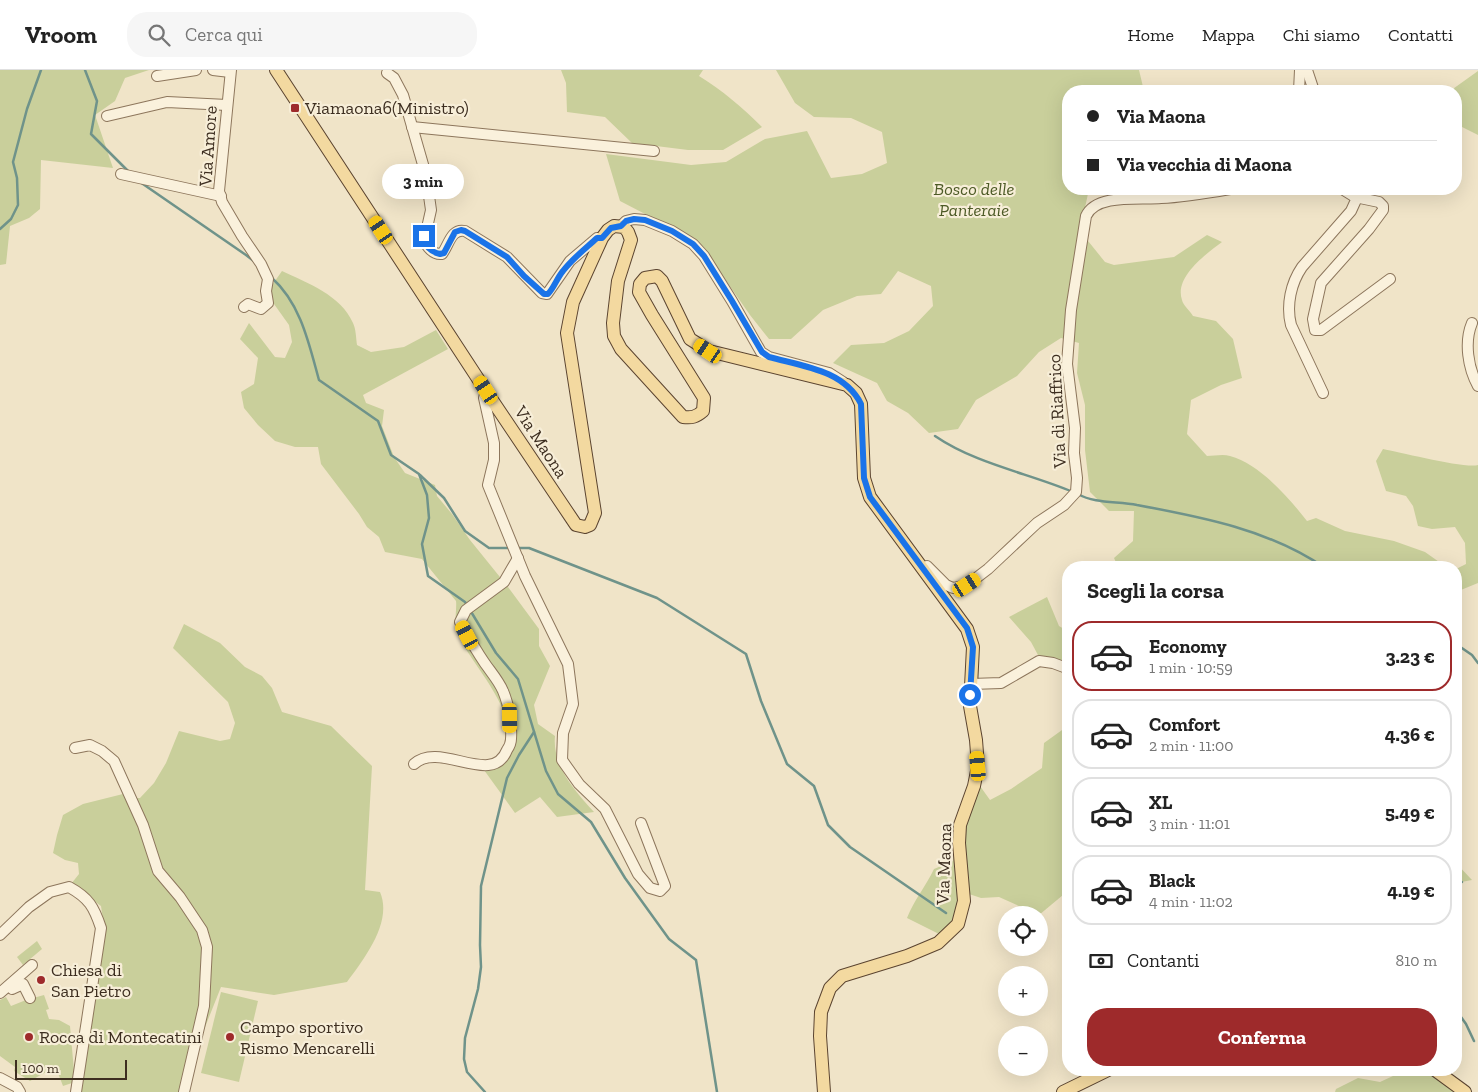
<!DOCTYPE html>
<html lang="it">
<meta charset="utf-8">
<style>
:root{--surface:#fff;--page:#f6f6f6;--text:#222;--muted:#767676;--line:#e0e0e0;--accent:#9e2a2b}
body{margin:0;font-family:"Zilla Slab",serif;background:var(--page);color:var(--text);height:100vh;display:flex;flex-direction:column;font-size:19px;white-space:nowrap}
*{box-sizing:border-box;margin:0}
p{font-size:16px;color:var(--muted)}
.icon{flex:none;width:28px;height:28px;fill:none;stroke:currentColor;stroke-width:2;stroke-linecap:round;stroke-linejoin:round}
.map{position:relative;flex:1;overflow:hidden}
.side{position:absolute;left:1062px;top:491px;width:400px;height:515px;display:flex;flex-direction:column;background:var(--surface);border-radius:20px;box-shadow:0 5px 20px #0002}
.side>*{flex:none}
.guide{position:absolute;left:1062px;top:15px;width:400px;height:110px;border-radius:20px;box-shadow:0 5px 20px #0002;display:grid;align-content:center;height:110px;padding:0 25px;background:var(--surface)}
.controls{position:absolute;left:998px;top:836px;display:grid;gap:10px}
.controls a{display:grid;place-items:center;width:50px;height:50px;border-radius:50%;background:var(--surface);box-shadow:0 5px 20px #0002;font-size:25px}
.scale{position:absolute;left:15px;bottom:12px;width:112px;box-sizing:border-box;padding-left:5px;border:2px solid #3d2e20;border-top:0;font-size:14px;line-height:18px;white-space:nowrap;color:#3d2e20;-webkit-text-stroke:4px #f7eed8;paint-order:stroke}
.end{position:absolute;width:22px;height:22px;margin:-11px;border:6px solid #1a73e8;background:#fff;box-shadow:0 0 0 2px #fff}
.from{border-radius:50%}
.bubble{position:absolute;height:35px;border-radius:18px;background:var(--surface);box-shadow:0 5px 20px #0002;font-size:16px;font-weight:700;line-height:35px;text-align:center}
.car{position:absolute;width:15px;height:30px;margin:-15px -8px;border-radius:6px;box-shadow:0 0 4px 1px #0007;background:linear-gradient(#f5c518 24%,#345 0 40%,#f5c518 0 76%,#345 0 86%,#f5c518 0)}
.guide b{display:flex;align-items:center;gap:18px;height:48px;font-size:19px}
.guide b+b{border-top:1px solid var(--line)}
.guide i{width:12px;height:12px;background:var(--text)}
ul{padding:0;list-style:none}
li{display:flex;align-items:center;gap:15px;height:70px;margin:0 10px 8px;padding:0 15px;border:2px solid var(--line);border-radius:20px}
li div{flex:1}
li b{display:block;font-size:19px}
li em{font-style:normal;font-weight:700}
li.selected{border-color:var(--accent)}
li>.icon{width:45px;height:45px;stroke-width:1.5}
h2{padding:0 25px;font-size:22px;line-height:60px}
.pay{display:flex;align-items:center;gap:12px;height:55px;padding:0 25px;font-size:19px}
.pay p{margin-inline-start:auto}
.action{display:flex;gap:10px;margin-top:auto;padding:10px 25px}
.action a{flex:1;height:58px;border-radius:20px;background:var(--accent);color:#fff;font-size:20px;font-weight:700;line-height:58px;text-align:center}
header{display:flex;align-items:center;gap:30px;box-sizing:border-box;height:70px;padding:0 25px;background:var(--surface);border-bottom:1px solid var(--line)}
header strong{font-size:24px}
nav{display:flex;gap:28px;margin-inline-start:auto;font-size:18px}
.search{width:350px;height:45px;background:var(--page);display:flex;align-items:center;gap:12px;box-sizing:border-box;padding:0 18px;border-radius:20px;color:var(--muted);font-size:19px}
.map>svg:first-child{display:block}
</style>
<header>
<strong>Vroom</strong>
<div class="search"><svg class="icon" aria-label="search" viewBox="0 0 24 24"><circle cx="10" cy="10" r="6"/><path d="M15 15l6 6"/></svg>Cerca qui</div>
<nav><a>Home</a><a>Mappa</a><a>Chi siamo</a><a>Contatti</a></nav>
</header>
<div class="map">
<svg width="1478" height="1022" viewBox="0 0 1478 1022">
<rect width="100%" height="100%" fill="#f0e4c8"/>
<g fill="#c9cf9b">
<polygon points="0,0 149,0 125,8 115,31 95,45 113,98 41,90 40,139 29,148 10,156 6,194 0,195"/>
<path d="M561,0H703L699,6C722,20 743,38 762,57L723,80H688L632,73L605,47L567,42L566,13Z"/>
<path d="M776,0H1139L1144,21H1069V119H1089L1080,161L1105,192L1114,195L1174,187L1207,165L1222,172C1206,184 1174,207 1182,230C1183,235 1190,241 1193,246L1216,251L1233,269L1242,308L1221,315L1191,330L1187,364L1207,386C1214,386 1223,384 1230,386C1260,394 1289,428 1307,451L1316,448L1345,461L1394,471L1425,482L1442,494L1450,497H1118L1114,488L1133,471L1134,441H1109L1090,422L1085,380V335L1077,303L1079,273L1061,268L1039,282L1017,306L976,330L958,359L929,363L908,343L887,331L877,313L833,293L851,275L884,273L909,261L933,236L931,216L898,201L881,224L857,226L823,240L791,269H769L750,245L699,172L620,131L606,84L691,95L726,92L765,69L807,61L831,108L862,104L887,93L882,62L851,48L814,47L795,33Z"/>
<polygon points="1478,1 1478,65 1456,54 1456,21 1450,21"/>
<path d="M282,201C307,213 341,225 353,253C356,259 356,268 357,275L371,282L404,277L436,260L448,279L363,325L366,333L384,340L382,356L394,387L405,403L435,415L437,426L452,444L470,470L508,517L539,559V576L550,596L534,635L538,654L555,666C552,696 575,721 594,742L557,747L540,727L515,743L484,700C492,694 501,687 505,678C521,641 469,593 456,561C454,555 457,538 456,531L422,489L385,482L379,467L367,457L359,444L321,394L318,377H295L275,371L258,355L244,338L241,322L254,314L258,288L240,269L249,253L275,287L285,288L292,272L289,255L274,234L270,218Z"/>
<path d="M1383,379C1399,382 1466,399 1478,395V513L1456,522V499L1466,494L1465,473L1455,457L1432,459L1418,456L1413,436L1406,426L1386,421L1376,391Z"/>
<polygon points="1047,527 1059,556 1069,562 1069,594 1038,585 1031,572 1009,547"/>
<path d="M184,554L220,573L245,597L262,606L272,618L282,642L331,656L372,696L365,820L380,822C393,852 364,889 347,912L274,925L221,917L192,990L186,1022H81L104,856L101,836L71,814L79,804L78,793L65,790L53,783L57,765L63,745L83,734L123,724L133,728H140L154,713L166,693L179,661L220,671L230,669L235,653L228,632L173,578Z"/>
<path d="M1069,655V721C1056,736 1067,742 1069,755C1070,764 1069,772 1069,780L1064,784L1065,795L1069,801V820L1039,845L999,827L981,828L969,824L958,834L951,854L939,864L907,848C914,830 926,816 934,799L953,791L954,782L980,716L990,730L1011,719L1042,698L1044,673Z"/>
<polygon points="1456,793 1472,810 1456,813"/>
<polygon points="37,871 42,879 23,895 17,887"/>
<polygon points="221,922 258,931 239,1012 201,1003"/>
<polygon points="44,925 49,939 46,940 49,949 59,950 70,956 75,1012 63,1016 56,998 46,1002 30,1011 14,1001 15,997 0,986 0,930 6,927 11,936 26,930"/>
<path d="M1406,1000C1427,1000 1442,1009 1458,1022H1335L1336,1019L1358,1008L1380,1012Z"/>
</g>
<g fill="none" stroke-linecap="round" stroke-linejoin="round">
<g stroke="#6f938a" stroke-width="2.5">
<polyline points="85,0 97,31 91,64 129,102"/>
<polyline points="140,112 246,185 255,192"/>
<polyline points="0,159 11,149 18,135 17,108 13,92 27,39 41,0"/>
<path d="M272,208C301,234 309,274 319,310L378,351L391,385L419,404L427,425L429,448L422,474L428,506L465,532L467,535"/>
<path d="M935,366C976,394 1028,403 1073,422"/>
<polyline points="420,405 444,428 465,461 489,478 509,478"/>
<path d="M1078,424C1095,434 1118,431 1137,435C1202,447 1270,460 1325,498"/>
<polyline points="517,478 529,478 657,528 746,584 761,631 787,694 814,716 828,755 850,777 946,843"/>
<polyline points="470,540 496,583 518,609 546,701 558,724 591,752 625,808 669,869 696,890 717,1022"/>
<polyline points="1456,574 1472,585 1478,593"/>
<polyline points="1456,809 1462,812"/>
<polyline points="1456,940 1466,954 1474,971"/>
<polyline points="485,1022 467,1002 464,989 465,968 478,919 481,897 480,875 481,816 507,708 519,685 534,662"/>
</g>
<defs>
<g id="minor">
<polyline points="213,0 230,2"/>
<polyline points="231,0 219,121 222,132 242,166 261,194 268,209 266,221 268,233 261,239 248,234 244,237"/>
<polyline points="1307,0 1314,21"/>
<path d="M387,3L394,8L403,25L426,105L431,140L424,171C428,178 434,185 442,184C449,175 451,158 465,161L507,187L542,223L547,224L570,191L597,168H602"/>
<polyline points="157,6 196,0"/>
<polyline points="1299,21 1300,0"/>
<polyline points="107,46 167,32 227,35"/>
<polyline points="412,57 654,81"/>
<polyline points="121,104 221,126"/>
<polyline points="1355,127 1379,132 1383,136 1383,140 1369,159 1321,213 1313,249 1315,260 1321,260 1390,209"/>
<polyline points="621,156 626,151 634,149 645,150 672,161 693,174 704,186 732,231 761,282 769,287 829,303 843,312"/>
<path d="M1472,253C1464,272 1468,298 1478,316"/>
<polyline points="486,321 484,328 494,373 494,390 488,415 525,506 568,594 573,634 563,663 562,690 579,714 605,739 638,804 650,818 660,821 665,816 641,753"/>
<path d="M1323,323L1291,255C1286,235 1291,213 1302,197L1351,141L1356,130L1355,127L1342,119"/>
<path d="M927,496L946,515L953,518L967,515L988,499L1037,453L1064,435L1076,422L1077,408L1074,383L1075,358L1067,294L1071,240L1086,146C1096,123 1141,130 1161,128C1184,127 1207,123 1230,119"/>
<polyline points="971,614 1001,613 1039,591 1053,593 1069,599"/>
<polyline points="75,678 90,675 102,681 114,691 143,755 158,801 180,827 202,860 207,877 204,936 184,1022"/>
<path d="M414,694C440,670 492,718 507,680C509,677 511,673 511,669C512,654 509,635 503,621C499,611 490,601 484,592C475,579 468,566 460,552L466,540L504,512L518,488"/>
<path d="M0,865L29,837L50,822L69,817C89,828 94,837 101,858L76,1022"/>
<polyline points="12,919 23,914 30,928"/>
<polyline points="0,923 32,895"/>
<polyline points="0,1008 17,1017 20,1022"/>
</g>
<g id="major">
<path d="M276,0L486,321L576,455L585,457L590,455L595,443L567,263L573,232L602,168L608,160L614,156L624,157L628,162L631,170L618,211L613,253L614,266L621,279L683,347C692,348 696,347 703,341L704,328L652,245L639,222L640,214L645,208L657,206L662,211L690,269L709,281L847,315L856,323L861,334L864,408L870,427L967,559L973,577L970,636L976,670L978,696L974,716L960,755L959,773L964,831L958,854L938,873L907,886L842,906L830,918L821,942L820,966L824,1022"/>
<polyline points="1435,1000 1465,1022"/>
<polyline points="1063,1022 1108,1000"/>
</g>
</defs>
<use href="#minor" stroke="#8d765c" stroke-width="12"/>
<use href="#major" stroke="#5b4430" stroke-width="14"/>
<use href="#minor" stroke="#faf1dc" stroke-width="10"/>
<use href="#major" stroke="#f3d9a0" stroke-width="12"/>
</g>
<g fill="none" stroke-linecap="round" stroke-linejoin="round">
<path stroke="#1a73e8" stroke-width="6" d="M424,166C424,176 431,182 440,184L444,183L455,162L461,160L465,161L507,187L524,206L544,224H548C554,218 557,208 563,201C573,188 585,179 597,168H602L611,158L621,156L626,151L634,149L645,150L672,161L693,174L704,186L732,231L762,282L769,287C802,296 844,300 861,334L864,408L870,427L967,558L973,577L970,625"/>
</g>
<g fill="#9e2a2b" stroke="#f7eed8" stroke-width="2">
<rect x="290" y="33" width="10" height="10" rx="2.5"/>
<circle cx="41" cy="910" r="5"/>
<circle cx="29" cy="967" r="5"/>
<circle cx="230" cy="967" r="5"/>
</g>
<g text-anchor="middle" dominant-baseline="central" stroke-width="4.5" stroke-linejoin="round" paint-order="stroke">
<g font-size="18" fill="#3d2e20" stroke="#f7eed8" text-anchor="start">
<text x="305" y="38">Viamaona6(Ministro)</text>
<text x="51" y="900">Chiesa di<tspan x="51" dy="21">San Pietro</tspan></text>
<text x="240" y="957">Campo sportivo<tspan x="240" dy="21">Rismo Mencarelli</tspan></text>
<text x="39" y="967">Rocca di Montecatini</text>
</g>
<g font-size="18" fill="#3d2e20" stroke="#f7eed8">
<text transform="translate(208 76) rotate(-86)">Via Amore</text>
<text transform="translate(1057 341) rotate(-93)">Via di Riaffrico</text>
<text transform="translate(541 372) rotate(57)">Via Maona</text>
<text transform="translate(944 794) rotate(-88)">Via Maona</text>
</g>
<g font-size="18" font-style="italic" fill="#4d5a26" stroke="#f7eed8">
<text x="974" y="119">Bosco delle<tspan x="974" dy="21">Panteraie</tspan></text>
</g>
</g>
</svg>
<div class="controls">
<a><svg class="icon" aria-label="locate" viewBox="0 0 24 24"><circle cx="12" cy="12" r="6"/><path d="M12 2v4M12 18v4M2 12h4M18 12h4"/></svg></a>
<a>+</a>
<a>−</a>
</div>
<div class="scale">100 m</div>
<i class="end from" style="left:970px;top:625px"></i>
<i class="end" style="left:424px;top:166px"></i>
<div class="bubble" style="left:382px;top:94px;width:82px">3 min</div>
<i class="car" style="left:381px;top:160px;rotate:327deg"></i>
<i class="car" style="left:708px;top:281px;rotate:304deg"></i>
<i class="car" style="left:486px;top:320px;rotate:327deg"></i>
<i class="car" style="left:967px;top:515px;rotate:57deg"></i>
<i class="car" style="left:467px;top:565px;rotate:332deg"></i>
<i class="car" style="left:510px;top:648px;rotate:179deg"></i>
<i class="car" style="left:978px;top:696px;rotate:355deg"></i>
<div class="guide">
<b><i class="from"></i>Via Maona</b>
<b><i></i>Via vecchia di Maona</b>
</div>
<section class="side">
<h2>Scegli la corsa</h2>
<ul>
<li class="selected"><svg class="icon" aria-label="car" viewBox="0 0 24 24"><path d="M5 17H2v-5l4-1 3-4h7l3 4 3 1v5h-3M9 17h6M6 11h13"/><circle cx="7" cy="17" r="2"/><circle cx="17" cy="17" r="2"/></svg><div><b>Economy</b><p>1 min · 10:59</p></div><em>3.23 €</em></li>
<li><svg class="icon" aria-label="car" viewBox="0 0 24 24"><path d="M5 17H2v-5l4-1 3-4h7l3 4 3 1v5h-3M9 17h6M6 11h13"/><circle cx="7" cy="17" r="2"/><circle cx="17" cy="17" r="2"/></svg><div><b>Comfort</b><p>2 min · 11:00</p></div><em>4.36 €</em></li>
<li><svg class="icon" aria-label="car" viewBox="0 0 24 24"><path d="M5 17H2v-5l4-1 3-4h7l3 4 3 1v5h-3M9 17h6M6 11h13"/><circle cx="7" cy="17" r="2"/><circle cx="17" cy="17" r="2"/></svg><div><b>XL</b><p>3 min · 11:01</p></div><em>5.49 €</em></li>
<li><svg class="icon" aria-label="car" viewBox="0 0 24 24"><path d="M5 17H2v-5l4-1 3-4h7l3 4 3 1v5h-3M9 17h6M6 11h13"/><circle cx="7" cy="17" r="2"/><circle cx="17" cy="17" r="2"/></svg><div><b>Black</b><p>4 min · 11:02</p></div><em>4.19 €</em></li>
</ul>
<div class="pay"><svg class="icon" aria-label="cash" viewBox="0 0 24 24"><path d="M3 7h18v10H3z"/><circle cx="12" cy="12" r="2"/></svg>Contanti<p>810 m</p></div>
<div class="action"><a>Conferma</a></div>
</section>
</div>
